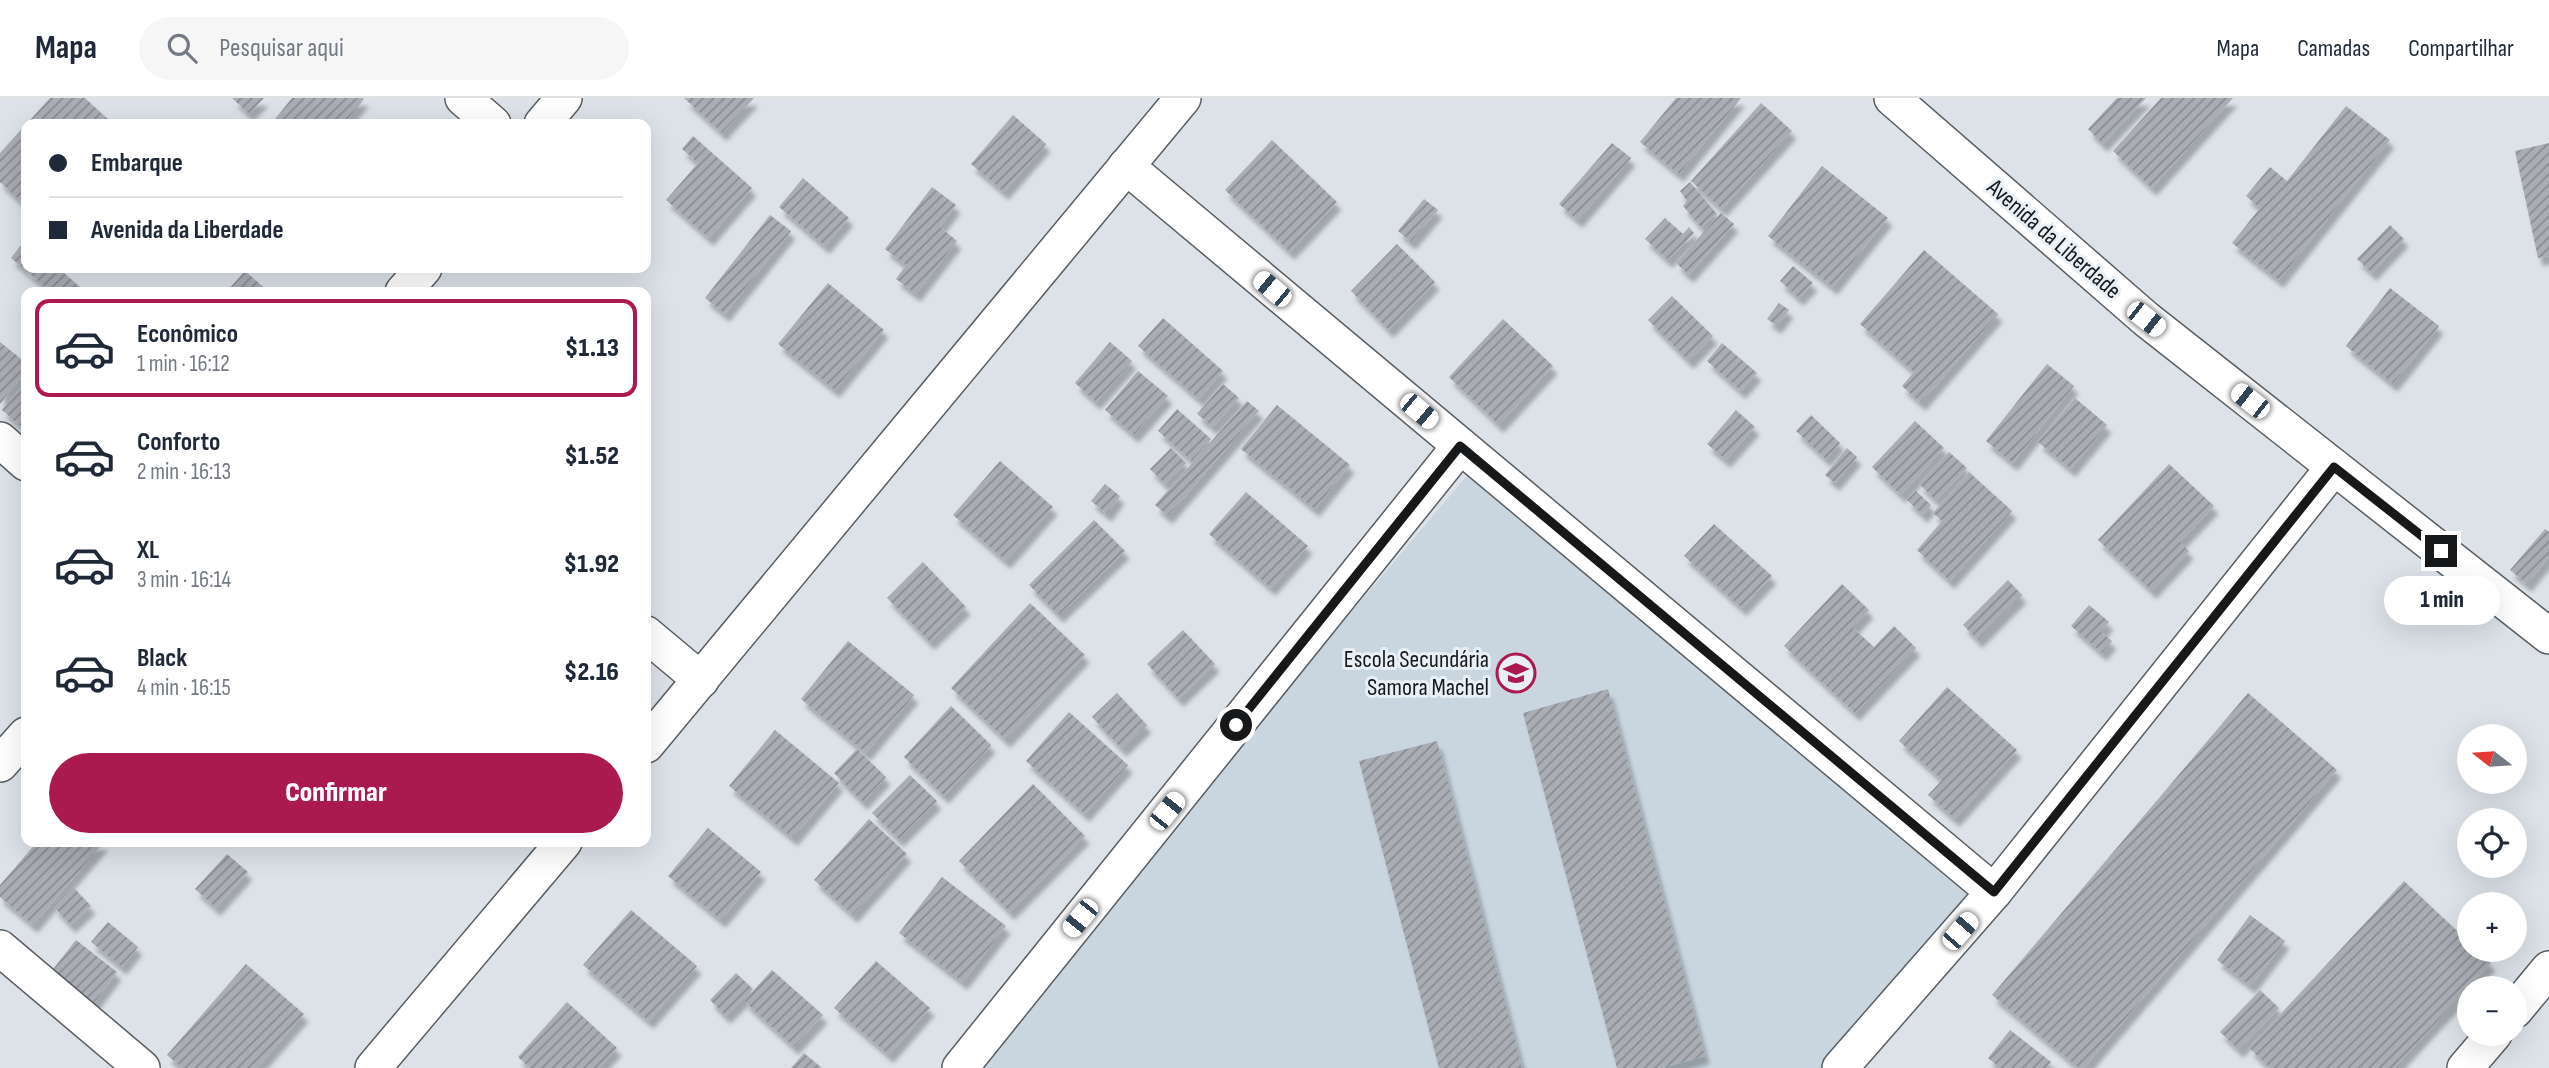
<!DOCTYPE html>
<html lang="pt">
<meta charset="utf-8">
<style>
:root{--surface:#fff;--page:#f6f6f7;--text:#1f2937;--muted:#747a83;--line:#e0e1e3;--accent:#ab1a4f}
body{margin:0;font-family:"Sofia Sans Condensed",sans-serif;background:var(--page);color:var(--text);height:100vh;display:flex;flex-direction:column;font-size:26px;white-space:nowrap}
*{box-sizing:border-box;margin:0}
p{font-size:23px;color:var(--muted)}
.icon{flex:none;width:38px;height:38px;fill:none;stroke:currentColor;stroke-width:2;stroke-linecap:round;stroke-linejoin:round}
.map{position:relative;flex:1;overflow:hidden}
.side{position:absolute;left:21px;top:189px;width:630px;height:560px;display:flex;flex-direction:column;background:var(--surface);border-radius:14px;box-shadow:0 7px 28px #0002}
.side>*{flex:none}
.hud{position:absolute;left:21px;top:21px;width:630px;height:154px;border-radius:14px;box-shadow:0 7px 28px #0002;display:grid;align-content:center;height:154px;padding:0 28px;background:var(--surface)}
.needle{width:46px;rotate:287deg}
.fabs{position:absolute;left:2457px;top:626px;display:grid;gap:14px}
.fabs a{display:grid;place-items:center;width:70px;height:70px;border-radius:50%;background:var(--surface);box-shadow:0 7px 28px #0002;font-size:35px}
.end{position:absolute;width:32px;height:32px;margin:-16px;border:9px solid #16181a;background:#fff;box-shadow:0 0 0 4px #fff}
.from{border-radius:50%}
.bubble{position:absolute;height:49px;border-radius:24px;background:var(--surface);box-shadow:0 7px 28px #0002;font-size:23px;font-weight:800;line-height:49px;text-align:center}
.car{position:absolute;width:21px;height:42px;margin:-21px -10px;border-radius:9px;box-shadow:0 0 5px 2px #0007;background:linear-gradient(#fff 24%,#345 0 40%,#fff 0 76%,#345 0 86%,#fff 0)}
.hud b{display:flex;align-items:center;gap:24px;height:66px;font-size:26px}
.hud b+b{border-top:2px solid var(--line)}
.hud i{width:18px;height:18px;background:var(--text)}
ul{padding:12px 0 0;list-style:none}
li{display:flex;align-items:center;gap:21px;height:98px;margin:0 14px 10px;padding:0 14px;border:4px solid transparent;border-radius:14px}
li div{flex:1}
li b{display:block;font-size:26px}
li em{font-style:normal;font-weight:800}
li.on{border-color:var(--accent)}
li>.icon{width:63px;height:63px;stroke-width:1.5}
.cta{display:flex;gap:14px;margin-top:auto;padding:14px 28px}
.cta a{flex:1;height:80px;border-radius:42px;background:var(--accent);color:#fff;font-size:28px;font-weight:800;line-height:80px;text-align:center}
header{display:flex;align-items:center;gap:42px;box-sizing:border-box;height:98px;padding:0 35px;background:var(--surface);border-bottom:2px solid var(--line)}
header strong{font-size:33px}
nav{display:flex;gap:38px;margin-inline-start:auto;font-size:24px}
.search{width:490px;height:63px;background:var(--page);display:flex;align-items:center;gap:18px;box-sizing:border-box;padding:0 24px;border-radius:38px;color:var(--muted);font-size:26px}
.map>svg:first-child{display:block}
</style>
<header>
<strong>Mapa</strong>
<div class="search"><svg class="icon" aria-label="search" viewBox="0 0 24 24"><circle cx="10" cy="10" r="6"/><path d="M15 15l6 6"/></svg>Pesquisar aqui</div>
<nav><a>Mapa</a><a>Camadas</a><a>Compartilhar</a></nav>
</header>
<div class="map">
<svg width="2549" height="970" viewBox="0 0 2549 970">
<defs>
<pattern id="building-hatch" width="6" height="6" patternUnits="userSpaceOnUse" patternTransform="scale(1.75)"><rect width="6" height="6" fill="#aaadb4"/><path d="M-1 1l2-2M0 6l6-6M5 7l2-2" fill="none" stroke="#898c92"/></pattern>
<filter id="shadow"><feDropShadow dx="4.5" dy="8" stdDeviation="2" flood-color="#0004"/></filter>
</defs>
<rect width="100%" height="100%" fill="#dce2e8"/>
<polygon fill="#c9d6e0" points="1477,366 1991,785 1838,970 964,970"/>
<g fill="url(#building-hatch)" filter="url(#shadow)">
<polygon points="50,0 85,0 113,26 26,26 26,108 0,84 0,55"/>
<polygon points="232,0 264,0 249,16"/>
<polygon points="292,0 362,0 364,1 344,26 282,26 275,21"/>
<polygon points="684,0 754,0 722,35"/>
<polygon points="1676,0 1741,0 1679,76 1640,44"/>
<polygon points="2117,0 2146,0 2103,46 2088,31"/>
<polygon points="2161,0 2233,0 2152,90 2113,53"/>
<polygon points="1761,5 1792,33 1722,111 1691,83"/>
<polygon points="2346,8 2390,42 2279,182 2232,145 2260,110 2246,98 2270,69 2287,83"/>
<polygon points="1013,17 1046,46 1004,94 971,66"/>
<polygon points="693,38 752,90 709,140 666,102 698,65 682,51"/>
<polygon points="1272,42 1337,104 1290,154 1225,92"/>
<polygon points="1612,45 1631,60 1578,122 1559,106"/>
<polygon points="2549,45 2549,158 2538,160 2515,53"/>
<polygon points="1822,68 1888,120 1833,189 1768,138"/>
<polygon points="803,80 849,120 825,148 779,109"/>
<polygon points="1690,84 1717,116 1701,129 1683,108 1687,103 1680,93"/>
<polygon points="932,89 956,107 940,129 957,143 916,196 896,181 906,167 885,151"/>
<polygon points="1424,101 1438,112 1411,144 1398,133"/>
<polygon points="1721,115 1734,126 1689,177 1676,165"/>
<polygon points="770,117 791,133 725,216 705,200"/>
<polygon points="1665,120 1683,136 1689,129 1694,135 1668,162 1645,141"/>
<polygon points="2390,127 2404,141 2372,175 2357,161"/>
<polygon points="26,141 26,170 58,170 86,194 51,194 11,160"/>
<polygon points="1397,146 1435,184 1389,232 1351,193"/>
<polygon points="1924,152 1998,216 1921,305 1902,288 1914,274 1860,226"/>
<polygon points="1793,168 1813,185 1799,200 1780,183"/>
<polygon points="245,173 269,194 226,194"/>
<polygon points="828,185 884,232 835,292 778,246"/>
<polygon points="2390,190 2439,228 2393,286 2346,248"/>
<polygon points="1672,198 1713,238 1689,263 1648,222"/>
<polygon points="1779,205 1789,212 1777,228 1767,221"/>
<polygon points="1163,220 1223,273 1199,301 1138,248"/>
<polygon points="1503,221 1553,268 1499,327 1449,279"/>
<polygon points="0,244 26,265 26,273 0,306"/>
<polygon points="1110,244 1132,263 1096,304 1075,285"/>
<polygon points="1722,245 1757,275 1741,293 1707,263"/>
<polygon points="2047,266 2074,288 2013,365 1986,343"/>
<polygon points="1138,273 1168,298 1134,337 1105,312"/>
<polygon points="26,284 26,333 2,312"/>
<polygon points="1223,286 1239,300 1213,329 1197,316"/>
<polygon points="2075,300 2107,327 2071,371 2038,344"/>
<polygon points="1247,303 1259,313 1168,418 1155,407"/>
<polygon points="1277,307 1350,367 1315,411 1241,351"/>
<polygon points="1177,311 1211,341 1192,363 1158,333"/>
<polygon points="1736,312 1755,329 1726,362 1707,346"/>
<polygon points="1811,317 1840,345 1826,361 1796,333"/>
<polygon points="1915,323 1944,350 1901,397 1872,369"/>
<polygon points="1171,350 1186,365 1165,386 1150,371"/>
<polygon points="1847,350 1857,359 1835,385 1825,377"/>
<polygon points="1949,354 1967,370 1936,402 1919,386"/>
<polygon points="1000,363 1053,409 1006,463 953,417"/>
<polygon points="2169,366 2214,408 2180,444 2189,453 2152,493 2098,442"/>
<polygon points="1969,374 2012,413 1950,483 1917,452 1942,423 1933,415"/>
<polygon points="1105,386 1120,398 1107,416 1091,403"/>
<polygon points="1916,393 1931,407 1923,417 1907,402"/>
<polygon points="1246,394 1308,448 1271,490 1209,436"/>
<polygon points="1094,422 1125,453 1059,517 1029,487"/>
<polygon points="1714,426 1772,478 1742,510 1684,458"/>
<polygon points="2545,431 2549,434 2549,459 2527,486 2510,472"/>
<polygon points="923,464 966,509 930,544 887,500"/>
<polygon points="2008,482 2022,497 1978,542 1963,527"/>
<polygon points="1842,486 1869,512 1853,530 1874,549 1894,528 1916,550 1855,615 1784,548"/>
<polygon points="1030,505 1085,557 1006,642 951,590"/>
<polygon points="2089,507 2109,524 2101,534 2112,543 2102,555 2071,528"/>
<polygon points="1183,532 1215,566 1179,601 1147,566"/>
<polygon points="848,543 914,597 866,655 801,601"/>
<polygon points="1947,589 2017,652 1955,721 1928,697 1942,682 1899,643"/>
<polygon points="1608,591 1705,958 1662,970 1617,970 1523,615"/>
<polygon points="1117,595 1147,627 1122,651 1092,619"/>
<polygon points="2248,595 2337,672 2084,970 2079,970 1992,897"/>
<polygon points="951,608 991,647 944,698 904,659"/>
<polygon points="1069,614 1128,667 1085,716 1026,663"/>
<polygon points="775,632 839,685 793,740 729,688"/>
<polygon points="1437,643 1522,970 1439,970 1359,663"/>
<polygon points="857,651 886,679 863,704 834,675"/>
<polygon points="910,677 937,703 899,741 872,715"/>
<polygon points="1033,686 1085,738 1010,814 959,763"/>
<polygon points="869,721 907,756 853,817 814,782"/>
<polygon points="708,730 761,774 721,822 668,778"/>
<polygon points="37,744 104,744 33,827 0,799 0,787"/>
<polygon points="227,756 248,774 216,810 195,791"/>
<polygon points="942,779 1006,828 963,884 899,835"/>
<polygon points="2404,783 2469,844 2469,852 2478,852 2491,865 2394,970 2270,970 2249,950"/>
<polygon points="73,789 91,808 71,827 53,808"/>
<polygon points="631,812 697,868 649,923 583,867"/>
<polygon points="2250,817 2285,843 2251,888 2217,862"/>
<polygon points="108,824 138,849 122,869 91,844"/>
<polygon points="76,842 117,874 92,908 50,875"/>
<polygon points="876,863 930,910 889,957 834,910"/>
<polygon points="246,866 304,916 257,970 182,970 167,957"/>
<polygon points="772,872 823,917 794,949 744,903"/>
<polygon points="736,875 753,891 726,918 710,902"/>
<polygon points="2260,892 2279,910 2239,952 2220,934"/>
<polygon points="567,904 617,950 599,970 530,970 518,959"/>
<polygon points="2010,932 2051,964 2046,970 2000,970 1988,960"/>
<polygon points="804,955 822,970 791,970"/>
</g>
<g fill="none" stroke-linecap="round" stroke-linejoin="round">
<defs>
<g id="street">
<polyline points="463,0 493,26"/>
<polyline points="1892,0 2146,221 2549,538"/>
<polyline points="542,26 564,0"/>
<polyline points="1126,68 1994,794"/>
<polyline points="403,194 424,170"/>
<polyline points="0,342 26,365"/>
<polyline points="646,536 701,582"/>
<polyline points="646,647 1183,0"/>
<polyline points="0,666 26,637"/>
<polyline points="0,850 142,970"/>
<polyline points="2515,912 2549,871"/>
<polyline points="373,970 564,744"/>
<polyline points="960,970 1460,348"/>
<polyline points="1840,970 1994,794 2334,369"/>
<polyline points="2465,970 2494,936"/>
</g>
</defs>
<use href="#street" stroke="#595e62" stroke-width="38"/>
<use href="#street" stroke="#fff" stroke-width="35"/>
</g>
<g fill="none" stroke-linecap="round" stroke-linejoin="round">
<polyline stroke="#16181a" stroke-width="9" points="1236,627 1460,348 1994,794 2334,369 2441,453"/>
</g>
<defs>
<symbol id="school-ring" viewBox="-11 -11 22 22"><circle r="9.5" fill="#e9f0f5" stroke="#ab1a4f" stroke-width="1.5"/><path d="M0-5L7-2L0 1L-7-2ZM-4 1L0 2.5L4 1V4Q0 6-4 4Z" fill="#ab1a4f"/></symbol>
</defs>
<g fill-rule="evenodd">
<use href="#school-ring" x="1494" y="553" width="44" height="44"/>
</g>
<g text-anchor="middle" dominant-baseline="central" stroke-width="6" stroke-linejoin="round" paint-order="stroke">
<g font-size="24" fill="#16181a" stroke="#e9f0f5">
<text transform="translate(2054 141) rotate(41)">Avenida da Liberdade</text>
</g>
<g font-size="24" fill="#16181a" stroke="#e9f0f5" text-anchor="end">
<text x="1489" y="561">Escola Secundária<tspan x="1489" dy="28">Samora Machel</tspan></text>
</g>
</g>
</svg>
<div class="fabs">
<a><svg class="needle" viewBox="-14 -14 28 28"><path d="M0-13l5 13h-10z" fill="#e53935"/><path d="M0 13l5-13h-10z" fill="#747a83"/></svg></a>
<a><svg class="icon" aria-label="locate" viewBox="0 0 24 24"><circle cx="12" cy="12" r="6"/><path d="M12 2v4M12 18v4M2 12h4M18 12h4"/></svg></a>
<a>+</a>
<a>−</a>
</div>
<i class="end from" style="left:1236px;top:627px"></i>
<i class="end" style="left:2441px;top:453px"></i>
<div class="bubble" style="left:2384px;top:478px;width:116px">1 min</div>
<i class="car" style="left:1272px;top:191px;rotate:310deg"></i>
<i class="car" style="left:2146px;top:221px;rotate:128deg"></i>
<i class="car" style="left:2250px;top:303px;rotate:308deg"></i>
<i class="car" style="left:1419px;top:313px;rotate:130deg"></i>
<i class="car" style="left:1167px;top:713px;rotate:39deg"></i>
<i class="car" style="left:1080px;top:820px;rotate:219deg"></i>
<i class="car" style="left:1960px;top:833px;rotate:41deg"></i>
<div class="hud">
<b><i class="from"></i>Embarque</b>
<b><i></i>Avenida da Liberdade</b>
</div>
<section class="side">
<ul>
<li class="on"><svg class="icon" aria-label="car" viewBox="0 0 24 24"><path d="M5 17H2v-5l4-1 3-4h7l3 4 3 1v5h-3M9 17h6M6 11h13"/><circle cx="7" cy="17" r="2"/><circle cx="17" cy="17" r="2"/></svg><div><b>Econômico</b><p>1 min · 16:12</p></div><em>$1.13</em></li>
<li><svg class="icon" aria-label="car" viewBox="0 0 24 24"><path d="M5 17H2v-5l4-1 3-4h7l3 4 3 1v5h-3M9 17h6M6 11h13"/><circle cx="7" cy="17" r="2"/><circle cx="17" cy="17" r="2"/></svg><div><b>Conforto</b><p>2 min · 16:13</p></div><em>$1.52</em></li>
<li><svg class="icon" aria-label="car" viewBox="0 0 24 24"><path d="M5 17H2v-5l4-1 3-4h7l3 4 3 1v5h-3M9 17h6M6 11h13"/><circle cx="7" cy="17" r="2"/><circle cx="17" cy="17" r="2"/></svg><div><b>XL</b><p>3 min · 16:14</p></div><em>$1.92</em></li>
<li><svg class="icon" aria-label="car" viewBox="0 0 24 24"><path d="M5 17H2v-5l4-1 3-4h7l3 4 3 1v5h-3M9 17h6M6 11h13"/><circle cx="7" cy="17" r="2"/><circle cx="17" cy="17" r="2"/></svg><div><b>Black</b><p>4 min · 16:15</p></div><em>$2.16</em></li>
</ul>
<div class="cta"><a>Confirmar</a></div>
</section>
</div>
